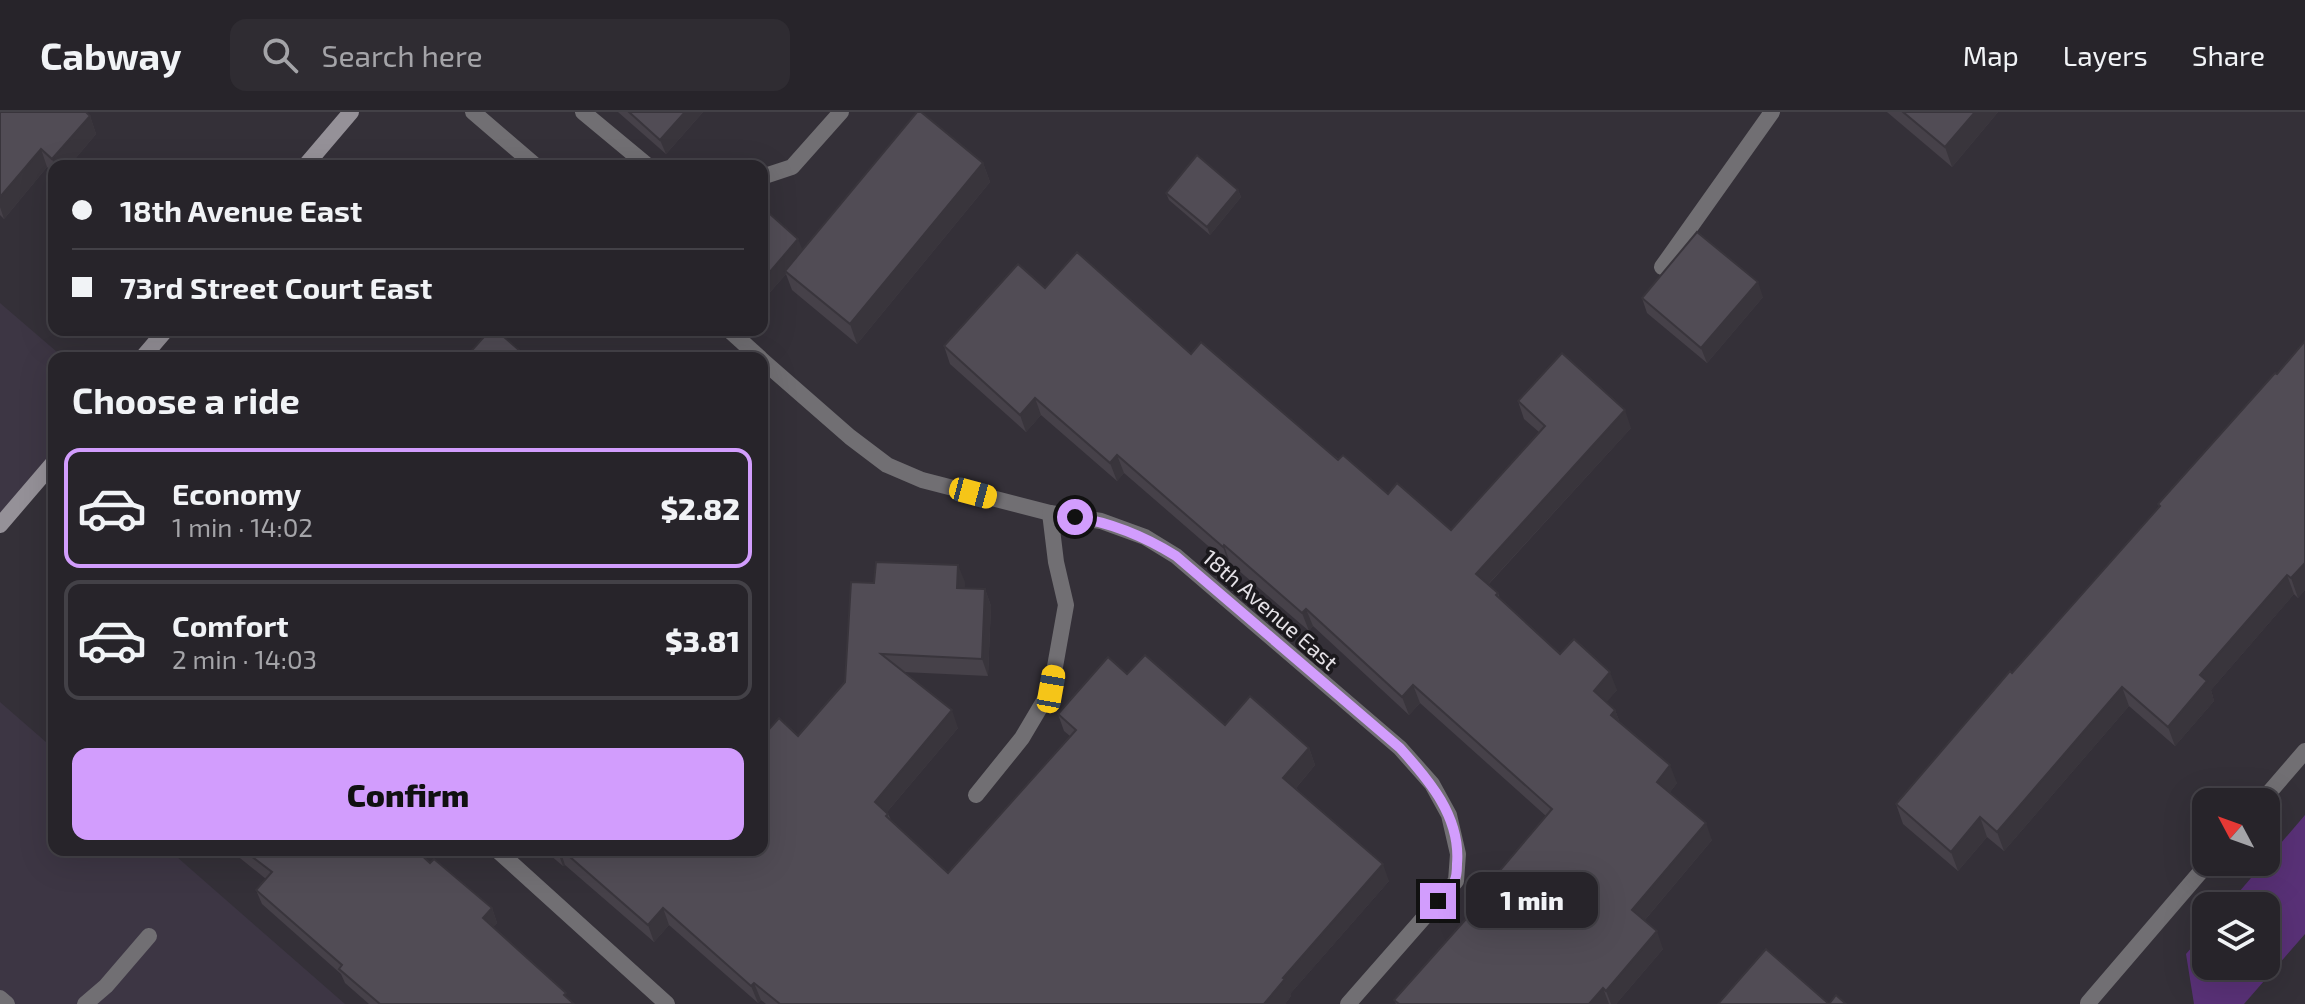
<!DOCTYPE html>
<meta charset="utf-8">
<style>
:root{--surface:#27242a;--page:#2f2c32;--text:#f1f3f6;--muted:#a4a4a8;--line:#434147;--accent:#d29dfd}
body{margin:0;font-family:"Exo 2",sans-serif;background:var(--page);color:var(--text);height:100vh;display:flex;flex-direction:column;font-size:30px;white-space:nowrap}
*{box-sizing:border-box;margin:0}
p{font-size:26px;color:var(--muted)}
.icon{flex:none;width:44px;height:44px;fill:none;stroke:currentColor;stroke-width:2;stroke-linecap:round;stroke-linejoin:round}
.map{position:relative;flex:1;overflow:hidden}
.drawer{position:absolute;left:48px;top:240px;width:720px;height:504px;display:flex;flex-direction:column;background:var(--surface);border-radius:16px;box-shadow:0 8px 32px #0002,0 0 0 2px var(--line)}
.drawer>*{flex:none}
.top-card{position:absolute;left:48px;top:48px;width:720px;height:176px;border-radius:16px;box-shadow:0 8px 32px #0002,0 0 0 2px var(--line);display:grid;align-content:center;height:176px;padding:0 24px;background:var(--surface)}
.needle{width:52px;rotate:311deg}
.fabs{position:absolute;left:2192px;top:676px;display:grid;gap:16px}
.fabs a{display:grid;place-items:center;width:88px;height:88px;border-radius:16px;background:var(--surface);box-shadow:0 8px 32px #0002,0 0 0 2px var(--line);font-size:40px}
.end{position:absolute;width:36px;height:36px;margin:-18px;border:10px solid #d29dfd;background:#111;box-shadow:0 0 0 4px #111}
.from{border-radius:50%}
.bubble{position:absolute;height:56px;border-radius:16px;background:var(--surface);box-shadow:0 8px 32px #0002,0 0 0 2px var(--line);font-size:26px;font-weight:800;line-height:56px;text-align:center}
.car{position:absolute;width:24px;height:48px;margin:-24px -12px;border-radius:10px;box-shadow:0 0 6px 2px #0007;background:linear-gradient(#f5c518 24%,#345 0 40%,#f5c518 0 76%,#345 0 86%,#f5c518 0)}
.top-card b{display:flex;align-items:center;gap:28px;height:76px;font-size:30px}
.top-card b+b{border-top:2px solid var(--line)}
.top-card i{width:20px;height:20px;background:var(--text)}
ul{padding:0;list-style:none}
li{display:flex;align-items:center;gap:24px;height:120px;margin:0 16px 12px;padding:0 8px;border:4px solid var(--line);border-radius:16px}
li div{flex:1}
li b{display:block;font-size:30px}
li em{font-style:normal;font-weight:800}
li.selected{border-color:var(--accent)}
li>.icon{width:72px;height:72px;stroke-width:1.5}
h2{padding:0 24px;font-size:36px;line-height:96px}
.primary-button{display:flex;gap:16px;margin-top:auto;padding:16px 24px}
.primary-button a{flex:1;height:92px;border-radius:16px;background:var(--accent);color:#111;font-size:32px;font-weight:800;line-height:92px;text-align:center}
header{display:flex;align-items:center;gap:48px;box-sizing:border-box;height:112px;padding:0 40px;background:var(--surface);border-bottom:2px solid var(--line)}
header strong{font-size:38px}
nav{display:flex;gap:44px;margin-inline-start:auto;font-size:28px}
.search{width:560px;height:72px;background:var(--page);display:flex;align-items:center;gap:20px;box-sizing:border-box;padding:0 28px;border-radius:16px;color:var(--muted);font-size:30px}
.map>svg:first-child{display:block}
</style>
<header>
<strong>Cabway</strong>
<div class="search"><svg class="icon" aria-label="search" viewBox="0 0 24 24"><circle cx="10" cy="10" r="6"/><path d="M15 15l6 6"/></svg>Search here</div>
<nav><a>Map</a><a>Layers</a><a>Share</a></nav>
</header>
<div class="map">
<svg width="2305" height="892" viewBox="0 0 2305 892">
<rect width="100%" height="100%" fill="#343038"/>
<g fill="#3d3644">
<polygon points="0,191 64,246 54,246 54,350 0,413"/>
<polygon points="0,590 54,637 54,738 169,738 345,892 0,892"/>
</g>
<polygon fill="#593177" points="2305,703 2305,822 2244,892 2194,892 2186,842 2206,819 2206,854 2266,854 2266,794 2227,794"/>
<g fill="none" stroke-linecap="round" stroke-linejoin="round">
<g stroke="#716f73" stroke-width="16">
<polyline points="583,0 648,54"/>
<polyline points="762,65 792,55 841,0"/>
<polyline points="1662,155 1772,0"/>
<polyline points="0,886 7,892"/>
<polyline points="85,892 106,874 149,824"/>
</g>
<g stroke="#716f73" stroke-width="16">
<polyline points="473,0 536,54"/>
<polyline points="729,218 760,246"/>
<polyline points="762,248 850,325 887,353 922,368 1050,401 1101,409 1145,425 1176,444 1400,636 1432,672 1449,703 1458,742 1456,769 1348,892"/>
<polyline points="976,683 1022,626 1051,577 1066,493 1056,450 1050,401"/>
<polyline points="2261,690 2305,639"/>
<polyline points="497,738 667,892"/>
<polyline points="2088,891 2209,750"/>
</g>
<g stroke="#959198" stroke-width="16">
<polyline points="305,54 351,0"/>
<polyline points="142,246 166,218"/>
<polyline points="0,413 54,350"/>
</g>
</g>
<g fill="#464149">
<polygon points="0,0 90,4 96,22 69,54 54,54 54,61 47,55 4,107 0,103"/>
<polygon points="618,0 703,0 666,42"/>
<polygon points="1887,0 1998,0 1952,55"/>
<polygon points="983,51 990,70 857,232 792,178 786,162 764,187 762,186 762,95 802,138"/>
<polygon points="1238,78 1241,85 1210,123 1169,88 1166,81"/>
<polygon points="1045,176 1191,242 1388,382 1451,418 1539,320 1524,307 1518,289 1631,316 1488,473 1498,481 1500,487 1560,542 1617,578 1606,590 1615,598 1620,611 1677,671 1670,680 1712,728 1644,809 1663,837 1616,892 1396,892 1394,888 1487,783 1485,776 1546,704 1420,591 1409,603 1313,514 1309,519 1230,451 1229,452 1124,361 1117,369 1041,303 1026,320 950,252 944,234"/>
<polygon points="1763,185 1707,251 1647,201 1642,186"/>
<polygon points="2305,229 2305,478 2298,486 2294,482 2211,578 2214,589 2175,634 2129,594 2004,739 1987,725 1958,759 1903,712 1896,692 2159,395 2158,392 2277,262"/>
<polygon points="965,470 964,476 985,477 991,494 988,564 903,560 958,616 887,700 891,708 948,761 1070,624 1064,619 1058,602 1127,562 1225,613 1309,636 1315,653 1296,676 1389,769 1290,882 1291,884 1285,892 766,892 761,888 758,891 669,813 654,830 565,753 563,754 544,738 762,738 798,624 845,570"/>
<polygon points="230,738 416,738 430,751 492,796 497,811 493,815 574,892 369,892 345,871 341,862 262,792 256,778 266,767"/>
</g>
<g fill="#39353c">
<polygon points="685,0 703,0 666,42 660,28"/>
<polygon points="1975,0 1998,0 1952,55 1945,35"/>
<polygon points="90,4 96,22 69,54 55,54 52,47"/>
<polygon points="41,37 47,55 4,107 0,95 0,85"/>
<polygon points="983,51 990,70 857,232 850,212"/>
<polygon points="1238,78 1241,85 1210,123 1207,115"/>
<polygon points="798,127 804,141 785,159 786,162 764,187 762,183 762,169"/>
<polygon points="1758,170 1763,185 1707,251 1701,236"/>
<polygon points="1035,286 1041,303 1026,320 1020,303"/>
<polygon points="1625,298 1631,316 1482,479 1476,462"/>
<polygon points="1117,343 1124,361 1117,369 1110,351"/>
<polygon points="1224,433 1230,451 1229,452 1223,435"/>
<polygon points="2305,451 2305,478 2298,486 2291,466"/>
<polygon points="958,453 965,470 964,493 957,476"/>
<polygon points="2287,463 2294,482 2211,578 2214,589 2175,634 2168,615 2200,563"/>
<polygon points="985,477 991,494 988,564 982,547"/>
<polygon points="1306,497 1313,514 1309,519 1302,501"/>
<polygon points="1610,560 1617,578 1601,597 1594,579"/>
<polygon points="1413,573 1420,591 1409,603 1402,585"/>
<polygon points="2122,575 2129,594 2004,739 1997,720"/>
<polygon points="952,598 958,616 881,707 875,690"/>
<polygon points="1615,598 1622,616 1611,603"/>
<polygon points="1309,636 1315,653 1290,683 1283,666"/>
<polygon points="1670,653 1677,671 1664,688 1657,670"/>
<polygon points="1980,705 1987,725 1958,759 1951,740"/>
<polygon points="1706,711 1712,728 1638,816 1632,798"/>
<polygon points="557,738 560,738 565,753 563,754"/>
<polygon points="1383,752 1389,769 1290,882 1291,884 1285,892 1264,892 1283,866"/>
<polygon points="492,796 497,811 488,821 483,806"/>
<polygon points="663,796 669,813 654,830 648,813"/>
<polygon points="1657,819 1663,837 1616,892 1611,892 1606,879"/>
<polygon points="754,871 761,888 758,891 751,874"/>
<polygon points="1603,876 1609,892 1589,892"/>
</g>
<g fill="#514c55" stroke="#39353c" stroke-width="2">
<polygon points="0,0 86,0 90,4 52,47 41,37 0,85"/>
<polygon points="629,0 685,0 660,28"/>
<polygon points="917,0 921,0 983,51 850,212 785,159"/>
<polygon points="1903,0 1975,0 1945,35"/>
<polygon points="1197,43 1238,78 1207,115 1166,81"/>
<polygon points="762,95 798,127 762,169"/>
<polygon points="1697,120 1758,170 1701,236 1642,186"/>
<polygon points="1077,140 1191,242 1201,230 1338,348 1343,343 1388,382 1397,371 1451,418 1545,314 1518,289 1562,241 1625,298 1476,462 1498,481 1496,483 1560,542 1574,527 1610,560 1594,579 1615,598 1611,603 1670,653 1657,670 1706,711 1632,798 1657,819 1606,879 1603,876 1589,892 1399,892 1394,888 1490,780 1485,776 1552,697 1413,573 1402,585 1306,497 1302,501 1224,433 1223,435 1117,343 1110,351 1035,286 1020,303 944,234 1018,152 1045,176"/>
<polygon points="490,218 496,218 528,246 465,246"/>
<polygon points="2305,229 2305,451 2291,466 2287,463 2200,563 2207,569 2168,615 2122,575 1997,720 1980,705 1951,740 1896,692 2010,559 2012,561 2160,394 2158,392 2275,261 2277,262"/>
<polygon points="876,450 958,453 957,476 985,477 982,547 881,542 952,598 875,690 888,702 886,704 948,761 1076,618 1058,602 1108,545 1127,562 1145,543 1225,613 1250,584 1309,636 1283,666 1383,752 1283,866 1285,867 1264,892 780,892 754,871 751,874 663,796 648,813 562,738 762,738 762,625 779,606 798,624 845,570 851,470 874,471"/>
<polygon points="243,738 416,738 430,751 434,747 492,796 483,806 566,881 564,883 574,892 380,892 339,857 342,853 256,778 272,760"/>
<polygon points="1766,837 1829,892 1836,883 1846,892 1718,892"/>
</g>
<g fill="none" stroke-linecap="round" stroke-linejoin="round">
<path stroke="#d29dfd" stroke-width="10" d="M1075,405C1113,411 1144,424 1176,444L1400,636C1429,668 1461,705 1457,752C1457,757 1457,765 1454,770C1451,777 1443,783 1438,789"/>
</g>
<g text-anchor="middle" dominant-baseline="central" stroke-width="7" stroke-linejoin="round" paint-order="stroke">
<g font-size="22" fill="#e5e2e7" stroke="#1b191d">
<text transform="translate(1271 497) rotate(41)">18th Avenue East</text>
</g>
</g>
</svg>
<div class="fabs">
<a><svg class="needle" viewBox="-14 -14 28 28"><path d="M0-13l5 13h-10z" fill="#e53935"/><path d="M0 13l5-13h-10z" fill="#a4a4a8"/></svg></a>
<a><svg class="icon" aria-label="layers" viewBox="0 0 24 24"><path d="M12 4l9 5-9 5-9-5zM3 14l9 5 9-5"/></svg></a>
</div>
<i class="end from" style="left:1075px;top:405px"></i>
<i class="end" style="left:1438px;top:789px"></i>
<div class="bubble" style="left:1466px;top:760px;width:132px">1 min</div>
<i class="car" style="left:973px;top:381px;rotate:105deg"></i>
<i class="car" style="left:1051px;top:577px;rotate:10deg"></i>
<div class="top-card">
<b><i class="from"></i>18th Avenue East</b>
<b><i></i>73rd Street Court East</b>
</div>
<section class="drawer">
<h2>Choose a ride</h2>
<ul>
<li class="selected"><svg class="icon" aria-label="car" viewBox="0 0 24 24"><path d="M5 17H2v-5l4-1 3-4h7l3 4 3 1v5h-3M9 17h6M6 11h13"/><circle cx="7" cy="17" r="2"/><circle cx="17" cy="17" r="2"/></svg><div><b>Economy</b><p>1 min · 14:02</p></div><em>$2.82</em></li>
<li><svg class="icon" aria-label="car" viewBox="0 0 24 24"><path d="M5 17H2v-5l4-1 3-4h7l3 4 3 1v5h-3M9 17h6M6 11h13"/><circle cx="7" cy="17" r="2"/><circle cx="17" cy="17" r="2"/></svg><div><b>Comfort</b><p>2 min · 14:03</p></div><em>$3.81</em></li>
</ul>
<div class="primary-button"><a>Confirm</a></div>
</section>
</div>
